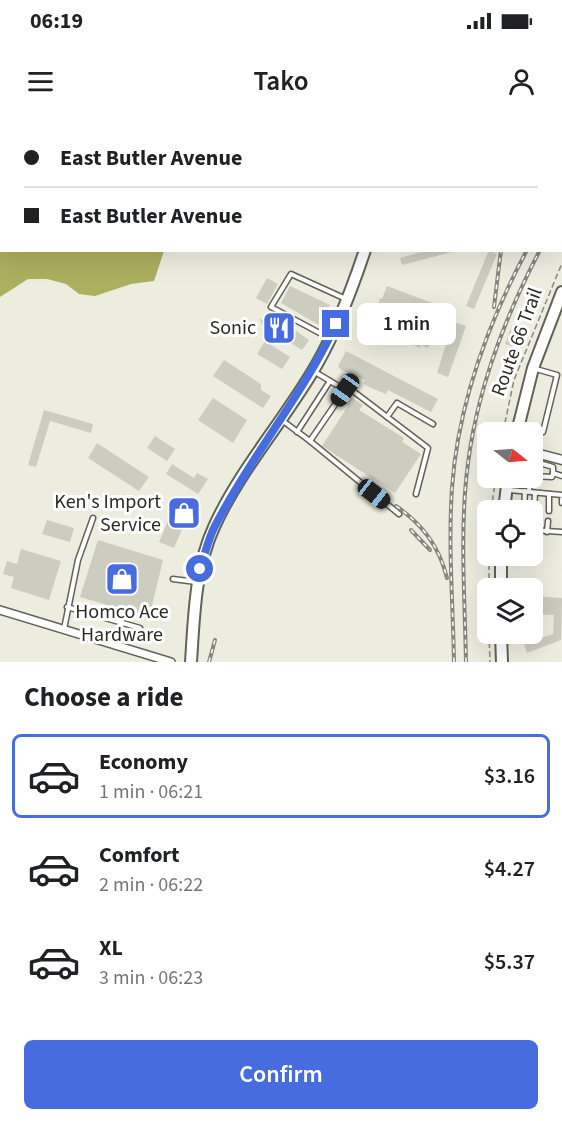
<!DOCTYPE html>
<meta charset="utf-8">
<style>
:root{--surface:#fff;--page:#f2f2f2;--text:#202124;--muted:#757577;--line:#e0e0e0;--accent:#476cdf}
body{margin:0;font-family:"Source Sans 3",sans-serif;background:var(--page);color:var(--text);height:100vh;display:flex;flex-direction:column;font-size:22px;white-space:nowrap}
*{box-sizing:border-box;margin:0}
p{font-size:20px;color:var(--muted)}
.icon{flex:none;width:33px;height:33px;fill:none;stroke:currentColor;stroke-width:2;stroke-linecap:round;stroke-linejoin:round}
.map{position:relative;height:542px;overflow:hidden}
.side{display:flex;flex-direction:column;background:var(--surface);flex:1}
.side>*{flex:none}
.banner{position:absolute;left:0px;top:0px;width:562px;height:132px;box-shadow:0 6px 24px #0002;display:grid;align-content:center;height:132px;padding:0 24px;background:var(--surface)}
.needle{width:39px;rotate:107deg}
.fabs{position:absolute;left:477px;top:302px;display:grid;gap:12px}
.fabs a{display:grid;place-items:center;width:66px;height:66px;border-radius:9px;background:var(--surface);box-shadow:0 6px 24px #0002;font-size:30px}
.end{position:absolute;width:27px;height:27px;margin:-14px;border:8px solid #476cdf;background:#fff;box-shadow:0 0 0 3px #fff}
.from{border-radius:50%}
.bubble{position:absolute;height:42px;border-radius:9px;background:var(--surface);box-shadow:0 6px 24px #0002;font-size:20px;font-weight:600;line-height:42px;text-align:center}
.car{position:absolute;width:18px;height:36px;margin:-18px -9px;border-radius:8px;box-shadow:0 0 4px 2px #0007;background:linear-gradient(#222 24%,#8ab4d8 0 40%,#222 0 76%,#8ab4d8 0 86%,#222 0)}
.banner b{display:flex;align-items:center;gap:21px;height:57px;font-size:22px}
.banner b+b{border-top:2px solid var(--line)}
.banner i{width:15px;height:15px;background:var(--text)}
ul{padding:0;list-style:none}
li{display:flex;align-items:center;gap:18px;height:84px;margin:0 12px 9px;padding:0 12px;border:3px solid transparent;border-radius:9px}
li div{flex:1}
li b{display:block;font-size:22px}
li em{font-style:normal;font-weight:600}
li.selected{border-color:var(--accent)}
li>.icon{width:54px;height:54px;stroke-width:1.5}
h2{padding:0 24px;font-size:27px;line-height:72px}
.primary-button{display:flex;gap:12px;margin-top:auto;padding:12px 24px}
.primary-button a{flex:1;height:69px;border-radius:9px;background:var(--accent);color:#fff;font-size:24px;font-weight:600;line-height:69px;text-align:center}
.status{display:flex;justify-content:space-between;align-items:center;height:42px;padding:0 30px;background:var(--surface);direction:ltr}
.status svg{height:16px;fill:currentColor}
header{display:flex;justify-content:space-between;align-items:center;height:78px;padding:0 24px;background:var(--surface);font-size:27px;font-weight:600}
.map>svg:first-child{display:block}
</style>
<div class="status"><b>06:19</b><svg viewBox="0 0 49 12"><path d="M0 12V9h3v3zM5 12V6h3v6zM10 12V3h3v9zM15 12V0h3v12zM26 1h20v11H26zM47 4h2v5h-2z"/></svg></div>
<header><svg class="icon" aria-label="menu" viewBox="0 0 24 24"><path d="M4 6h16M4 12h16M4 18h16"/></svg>Tako<svg class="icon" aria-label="person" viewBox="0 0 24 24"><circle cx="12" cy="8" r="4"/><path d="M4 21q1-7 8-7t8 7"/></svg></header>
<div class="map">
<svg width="562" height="542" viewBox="0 0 562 542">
<rect width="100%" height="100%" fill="#eceddf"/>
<polygon fill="#acaf5f" points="0,0 15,0 2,2 2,130 164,131 154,161 131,164 95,176 79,174 66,164 47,159 28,159 0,177"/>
<g fill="#cccdbf">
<polygon points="428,130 452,132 402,145 400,138"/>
<polygon points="489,130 497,134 474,189 466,186"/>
<polygon points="267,158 278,164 267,184 256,178"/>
<polygon points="290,166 330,185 319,205 281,183"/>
<polygon points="387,166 443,187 428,228 421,225 420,228 372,207 380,178 382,179"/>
<polygon points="271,193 309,220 302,230 263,206 259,198 266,203"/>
<polygon points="453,202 466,206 448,257 437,253"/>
<polygon points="512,205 520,208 514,227 505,224"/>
<polygon points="265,221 290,237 282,249 257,234"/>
<polygon points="346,231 438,279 431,292 388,270 386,274 371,268 363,264 365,260 341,250 338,246"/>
<polygon points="224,240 261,264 261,270 271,276 263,288 213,256"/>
<polygon points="351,277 363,285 359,290 404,318 402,322 421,334 395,373 322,326 348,286 346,285"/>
<polygon points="213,278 247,300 233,323 198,300"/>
<polygon points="44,290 93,304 91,313 50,301 36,347 28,345"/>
<polygon points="155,316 175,329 167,341 147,328"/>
<polygon points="97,323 149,357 139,371 88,338"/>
<polygon points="172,344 194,358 197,353 208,359 198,374 166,354"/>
<polygon points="178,382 197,395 191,405 171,392"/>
<polygon points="47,400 74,408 70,422 42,414"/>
<polygon points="168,401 183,407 174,428 159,422"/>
<polygon points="98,420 163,440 150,494 143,498 141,495 80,477"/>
<polygon points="21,429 61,441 49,480 11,468 14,457 3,454 7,441 17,444"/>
<polygon points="532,476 562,478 561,520 527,533 524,523 553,514 554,495 532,494"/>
</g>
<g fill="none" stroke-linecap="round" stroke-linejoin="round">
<defs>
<g id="service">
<polyline points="37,0 38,2"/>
<polyline points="85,0 87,2"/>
<polyline points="241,0 241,2"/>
<polyline points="432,2 433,0"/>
<polyline points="500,2 501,0"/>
<polyline points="329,218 271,187 291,154 346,179"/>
<polyline points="536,249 557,255 543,312"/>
<polyline points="345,270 353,271 428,328 416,374"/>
<polyline points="387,297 397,283 433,304"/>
<polyline points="283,301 310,321 345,270 315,252"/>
<polyline points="297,312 330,261"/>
<polyline points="310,321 399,394"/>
<polyline points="533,341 553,347 553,353"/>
<polyline points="532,356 552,357 553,353 562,356"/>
<polyline points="509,370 562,375"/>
<polyline points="529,371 530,357"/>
<polyline points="562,383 562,379"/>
<polyline points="524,390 525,371"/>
<polyline points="534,391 535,373"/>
<polyline points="549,391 549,374"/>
<polyline points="532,410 562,412"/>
<polyline points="533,410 533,401"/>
<polyline points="547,412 548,401"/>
<polyline points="173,459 196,462"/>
<polyline points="67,487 140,508"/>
<polyline points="64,509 78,440 93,398"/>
</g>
<g id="minor">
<polyline points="214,2 216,0"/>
<polyline points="0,490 171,542"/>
</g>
<polyline id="tertiary" points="532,332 562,340"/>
<g id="secondary">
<polyline points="410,2 411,0"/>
<path d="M191,542C194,497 195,448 214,407C240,349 285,300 317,244C337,209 352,169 365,130"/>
</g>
<g id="primary">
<polyline points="517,312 533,248 562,172"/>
<polyline points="504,390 508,357"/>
<polyline points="501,468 501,435"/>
<polyline points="501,513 502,542"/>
</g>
</defs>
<use href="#service" stroke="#626357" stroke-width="7"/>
<use href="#minor" stroke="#626357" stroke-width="10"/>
<use href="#tertiary" stroke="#626357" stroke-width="11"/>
<use href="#secondary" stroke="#626357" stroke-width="14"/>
<use href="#primary" stroke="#626357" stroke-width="14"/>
<g stroke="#898a80" stroke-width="1.5" stroke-dasharray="6 3" stroke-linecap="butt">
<polyline points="503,312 514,260 562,143"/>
<polyline points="491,390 496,357"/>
<polyline points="488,401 485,416 488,432"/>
<polyline points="489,435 489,468"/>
<polyline points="489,513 490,542"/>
</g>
<use href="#service" stroke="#fff" stroke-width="4"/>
<use href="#minor" stroke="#fff" stroke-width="7"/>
<use href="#tertiary" stroke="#fff" stroke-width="8"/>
<use href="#secondary" stroke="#fff" stroke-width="10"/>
<use href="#primary" stroke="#fff" stroke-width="10"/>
<defs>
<g id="rail">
<polyline points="561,58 562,56"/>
<polyline points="561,84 562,82"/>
<polyline points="561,104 562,101"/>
<polyline points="494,187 501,130"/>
<path d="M396,386C423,405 439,426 447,458"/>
<polyline points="411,410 430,430"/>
<polyline points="209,542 215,520"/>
<path d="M454,542C453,484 448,426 452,368C458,284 487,205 527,130"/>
<path d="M466,542C465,486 461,429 465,373C471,286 500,207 540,130"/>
</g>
</defs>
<use href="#rail" stroke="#85867c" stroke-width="4"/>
<use href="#rail" stroke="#fff" stroke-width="1.5" stroke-dasharray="4.5" stroke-linecap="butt"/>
</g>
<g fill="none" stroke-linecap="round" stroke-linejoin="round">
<path stroke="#476cdf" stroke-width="8" d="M200,449C205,435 208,419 215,406C251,336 303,275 336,204"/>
</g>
<defs>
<symbol id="restaurant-square" viewBox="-11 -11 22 22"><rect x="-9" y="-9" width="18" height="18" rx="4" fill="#476cdf" stroke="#fff"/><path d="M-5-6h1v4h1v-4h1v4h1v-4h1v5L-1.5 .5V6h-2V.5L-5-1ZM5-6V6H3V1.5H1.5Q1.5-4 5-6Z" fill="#fff"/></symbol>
<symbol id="shop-square" viewBox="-11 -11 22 22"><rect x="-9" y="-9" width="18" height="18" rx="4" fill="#476cdf" stroke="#fff"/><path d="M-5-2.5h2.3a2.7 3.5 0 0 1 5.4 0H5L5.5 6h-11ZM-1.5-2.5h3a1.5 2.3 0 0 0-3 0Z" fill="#fff"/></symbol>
</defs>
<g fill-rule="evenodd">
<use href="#restaurant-square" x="260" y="189" width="38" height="38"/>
<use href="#shop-square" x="165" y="374" width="38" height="38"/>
<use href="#shop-square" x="103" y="440" width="38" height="38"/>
</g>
<g text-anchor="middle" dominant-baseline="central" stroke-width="6" stroke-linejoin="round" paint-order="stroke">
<g font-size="20" fill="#2a2b25" stroke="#fff" text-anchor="end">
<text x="256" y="208">Sonic</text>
<text x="161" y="382">Ken's Import<tspan x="161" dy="23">Service</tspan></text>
<text x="122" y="492" text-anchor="middle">Homco Ace<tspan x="122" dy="23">Hardware</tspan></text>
</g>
<g font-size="20" fill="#2a2b25" stroke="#fff">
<text transform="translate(517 222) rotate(-70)">Route 66 Trail</text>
</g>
</g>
</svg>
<div class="fabs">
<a><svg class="needle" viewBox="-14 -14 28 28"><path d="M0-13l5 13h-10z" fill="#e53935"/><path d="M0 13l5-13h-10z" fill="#757577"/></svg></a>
<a><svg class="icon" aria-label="locate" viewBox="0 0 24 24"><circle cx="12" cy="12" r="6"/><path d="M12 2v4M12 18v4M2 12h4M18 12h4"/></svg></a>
<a><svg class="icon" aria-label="layers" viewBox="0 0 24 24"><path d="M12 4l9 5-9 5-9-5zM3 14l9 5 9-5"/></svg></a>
</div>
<i class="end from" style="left:200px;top:449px"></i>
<i class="end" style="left:336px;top:204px"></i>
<div class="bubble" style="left:357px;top:183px;width:99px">1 min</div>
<i class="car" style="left:345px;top:270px;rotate:215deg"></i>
<i class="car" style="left:374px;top:374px;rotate:128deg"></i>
<div class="banner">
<b><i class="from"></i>East Butler Avenue</b>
<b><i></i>East Butler Avenue</b>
</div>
</div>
<section class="side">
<h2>Choose a ride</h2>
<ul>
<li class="selected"><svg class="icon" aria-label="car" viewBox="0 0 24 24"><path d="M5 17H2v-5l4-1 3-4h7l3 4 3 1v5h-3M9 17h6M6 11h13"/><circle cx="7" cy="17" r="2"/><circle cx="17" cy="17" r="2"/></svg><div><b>Economy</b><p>1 min · 06:21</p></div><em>$3.16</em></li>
<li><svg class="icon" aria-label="car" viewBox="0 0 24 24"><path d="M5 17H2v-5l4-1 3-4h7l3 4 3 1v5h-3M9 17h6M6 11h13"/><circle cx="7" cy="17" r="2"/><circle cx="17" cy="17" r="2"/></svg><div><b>Comfort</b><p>2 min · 06:22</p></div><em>$4.27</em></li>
<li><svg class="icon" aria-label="car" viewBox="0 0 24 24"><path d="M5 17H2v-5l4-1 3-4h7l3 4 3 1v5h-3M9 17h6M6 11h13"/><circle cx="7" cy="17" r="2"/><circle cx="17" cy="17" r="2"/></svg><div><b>XL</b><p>3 min · 06:23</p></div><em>$5.37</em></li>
</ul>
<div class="primary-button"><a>Confirm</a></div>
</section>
